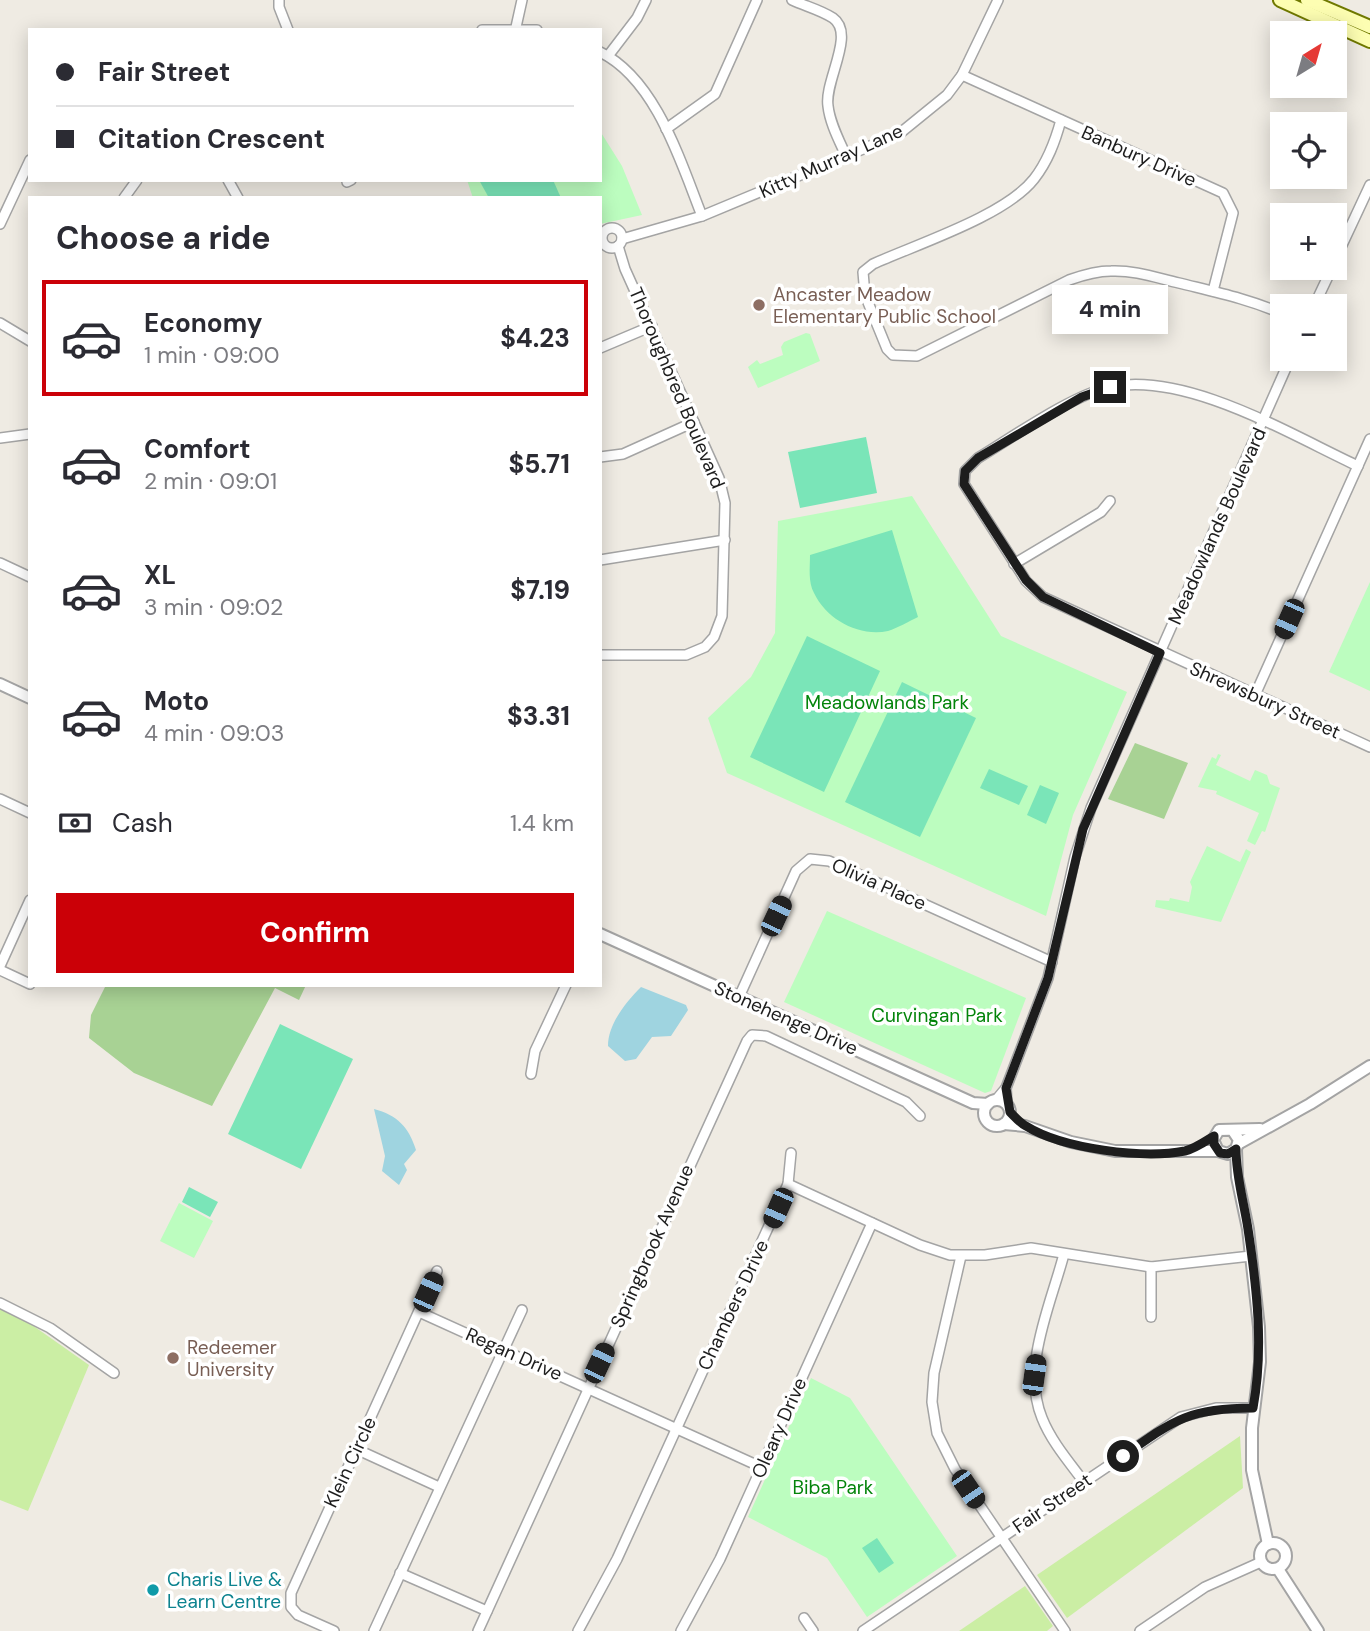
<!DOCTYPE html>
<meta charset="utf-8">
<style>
:root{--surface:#fff;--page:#f2f2f3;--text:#2b2b33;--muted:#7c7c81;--line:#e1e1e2;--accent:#cb0007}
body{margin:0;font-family:"DM Sans",sans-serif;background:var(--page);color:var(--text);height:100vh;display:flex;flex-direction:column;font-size:26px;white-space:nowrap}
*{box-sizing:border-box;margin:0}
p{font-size:23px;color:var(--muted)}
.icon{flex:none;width:38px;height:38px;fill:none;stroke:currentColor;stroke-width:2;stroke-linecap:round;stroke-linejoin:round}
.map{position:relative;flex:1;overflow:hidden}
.details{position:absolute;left:28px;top:196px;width:574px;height:791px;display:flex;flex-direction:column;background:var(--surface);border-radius:0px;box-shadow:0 4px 18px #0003}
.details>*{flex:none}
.hud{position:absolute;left:28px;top:28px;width:574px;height:154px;border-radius:0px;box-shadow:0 4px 18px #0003;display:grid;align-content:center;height:154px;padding:0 28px;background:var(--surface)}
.needle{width:46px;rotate:37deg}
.tools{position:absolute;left:1270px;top:21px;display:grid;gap:14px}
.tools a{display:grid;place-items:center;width:77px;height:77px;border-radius:0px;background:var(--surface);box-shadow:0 4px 18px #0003;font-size:35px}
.end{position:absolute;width:32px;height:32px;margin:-16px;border:9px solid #1d1d1d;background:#fff;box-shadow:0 0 0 4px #fff}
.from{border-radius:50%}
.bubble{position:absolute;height:49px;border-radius:0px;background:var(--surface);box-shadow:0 4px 18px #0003;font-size:23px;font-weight:700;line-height:49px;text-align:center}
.car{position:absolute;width:21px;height:42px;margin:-21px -10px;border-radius:9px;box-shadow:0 0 5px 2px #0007;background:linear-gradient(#222 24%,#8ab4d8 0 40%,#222 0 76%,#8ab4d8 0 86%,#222 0)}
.hud b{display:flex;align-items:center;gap:24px;height:66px;font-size:26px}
.hud b+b{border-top:2px solid var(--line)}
.hud i{width:18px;height:18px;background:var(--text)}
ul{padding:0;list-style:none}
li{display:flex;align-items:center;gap:21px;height:116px;margin:0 14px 10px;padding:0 14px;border:4px solid transparent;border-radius:0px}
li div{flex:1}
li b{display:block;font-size:26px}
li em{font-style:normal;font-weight:700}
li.selected{border-color:var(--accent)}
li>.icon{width:63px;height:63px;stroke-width:1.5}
h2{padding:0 28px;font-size:32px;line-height:84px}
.pay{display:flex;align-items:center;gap:18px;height:77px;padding:0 28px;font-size:26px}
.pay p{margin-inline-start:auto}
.button{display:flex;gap:14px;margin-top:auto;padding:14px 28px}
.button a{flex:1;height:80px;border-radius:0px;background:var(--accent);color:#fff;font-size:28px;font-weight:700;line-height:80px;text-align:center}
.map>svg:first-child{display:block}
</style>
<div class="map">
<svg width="1370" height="1631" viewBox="0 0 1370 1631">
<rect width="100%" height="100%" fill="#efebe3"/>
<g fill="#cbeea4">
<polygon points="0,1308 25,1320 89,1365 28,1511 0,1500"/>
<polygon points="1240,1436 1243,1488 1067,1618 1037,1575"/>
<polygon points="1025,1586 1053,1626 1047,1631 959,1631"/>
</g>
<g fill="#a8d294">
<polygon points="1135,743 1188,763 1164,819 1108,799"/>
<polygon points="106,985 306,985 299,1000 275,988 212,1106 134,1073 89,1038 91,1015"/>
</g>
<g fill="#bcfdbf">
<polygon points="600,131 622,166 642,215 600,224 600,198 473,198 467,180 600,180"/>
<polygon points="806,333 810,334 820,361 758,388 748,367 757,360 760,364 783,355 781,347 784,342"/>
<polygon points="912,496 1001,636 1127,692 1073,815 1046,916 727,773 708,718 751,677 775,633 778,521"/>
<polygon points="1370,582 1370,691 1329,672"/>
<polygon points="1218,754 1221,755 1216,765 1250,781 1255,770 1267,775 1270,784 1280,788 1265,832 1262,831 1255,845 1247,841 1259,813 1216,794 1217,791 1198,787 1212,757 1216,759"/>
<polygon points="1207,846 1240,862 1246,849 1251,852 1221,922 1155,907 1156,900 1169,901 1170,898 1189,902 1192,887 1190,882"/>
<polygon points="827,911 1026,998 991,1091 985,1093 784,1002"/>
<polygon points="179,1203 213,1221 194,1258 160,1241"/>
<polygon points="811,1378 850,1398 957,1556 867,1617 827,1558 748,1517"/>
</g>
<g fill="#7ae5b8">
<polygon points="479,180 553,180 561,198 489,198"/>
<polygon points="866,437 877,493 800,508 788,452"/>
<path d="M892,530L918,617C909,621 898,628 888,631C859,637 827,620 814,593C808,582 810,568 810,555Z"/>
<polygon points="807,636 880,671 824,792 750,757"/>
<polygon points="902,682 976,718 920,837 845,802"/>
<polygon points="989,769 1028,786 1019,805 980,788"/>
<polygon points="1040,785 1059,793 1046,824 1027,815"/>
<polygon points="280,1024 353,1059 301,1169 228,1134"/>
<polygon points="189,1187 218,1202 210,1217 182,1202"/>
<polygon points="877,1538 894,1563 879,1573 862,1548"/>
</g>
<g fill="#9fd4e0">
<path d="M641,987L686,1005L688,1010L671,1036L652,1037L636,1059L625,1061L608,1046C608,1024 626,1002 641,987Z"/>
<path d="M374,1109C397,1115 409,1127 416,1150L404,1164L407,1170L399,1185L382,1171L385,1156Z"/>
</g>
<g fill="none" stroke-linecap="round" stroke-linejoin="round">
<defs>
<g id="minor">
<polyline points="279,0 279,7 288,30"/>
<path d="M792,0C805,6 821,10 833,18C856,34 824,81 828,106C830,124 840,142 847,158"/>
<polyline points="516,27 522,0"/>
<polyline points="482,30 537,30"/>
<path d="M600,52C656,79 681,163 702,216"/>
<polyline points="608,56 637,18 646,0"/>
<polyline points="962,75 1223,193 1233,213 1213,291"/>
<path d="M1061,120C1055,142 1048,161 1034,179C1005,216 917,244 873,264L863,272L865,295L887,349L893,355L917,356L1069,280C1083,275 1096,271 1111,271C1135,270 1157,278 1179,283C1215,292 1249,299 1283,314"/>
<polyline points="666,129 715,94 757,0"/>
<polyline points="228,180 238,198"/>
<polyline points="347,182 351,180"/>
<polyline points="124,198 137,180"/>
<polyline points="0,224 30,160"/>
<circle cx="612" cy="238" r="10"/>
<polyline points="622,239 702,216 899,134 947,95 962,75 998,0"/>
<polyline points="1335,260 1370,185"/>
<polyline points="1314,306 1332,268"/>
<polyline points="0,323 30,341"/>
<polyline points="600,348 652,326"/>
<polyline points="0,438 30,434"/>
<polyline points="600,457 623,454 694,422"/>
<path d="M1358,466C1291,435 1186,371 1110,387C1072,395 1013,437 978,458L965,471L964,484L1026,581L1043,597L1370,747"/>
<polyline points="600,560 725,540"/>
<polyline points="0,563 30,577"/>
<polyline points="1014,564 1101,512 1110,501"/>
<polyline points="600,655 686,655 705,647 714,637 722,616 725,503 719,478 625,269 618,246"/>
<polyline points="1255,695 1370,439"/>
<polyline points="0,799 30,813"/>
<polyline points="0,966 30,900"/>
<polyline points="0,970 30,984"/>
<polyline points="739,997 796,871 810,859 829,861 1052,962"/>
<polyline points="531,1074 535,1051 566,985"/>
<polyline points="1006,1088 1007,1105"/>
<polyline points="996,1100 1006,1088 1048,978 1075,857 1091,808 1290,359"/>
<polyline points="788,1184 920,1245 950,1255 985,1255 1031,1248 1151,1267 1251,1256"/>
<path d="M1064,1254C1051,1304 1021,1367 1042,1418C1051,1441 1069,1462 1084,1482"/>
<polyline points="961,1256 934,1373 932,1402 937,1433 955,1469 1065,1631"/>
<polyline points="0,1303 50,1328 114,1373"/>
<polyline points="419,1312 761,1467"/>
<polyline points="1151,1317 1151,1267"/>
<polyline points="356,1449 439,1487"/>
<polyline points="400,1573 487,1611"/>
<polyline points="804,1618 813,1631"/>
<polyline points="334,1631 298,1615 291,1607 291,1593 437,1271"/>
<polyline points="374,1631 522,1310"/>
<polyline points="478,1631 747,1041 752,1035 766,1036 906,1102 920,1116"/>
<polyline points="578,1631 617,1559 788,1184 791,1153"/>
<polyline points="681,1631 720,1559 872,1223"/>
<polyline points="863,1631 1181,1417 1216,1408 1253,1408"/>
<polyline points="1140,1631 1205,1587 1261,1562"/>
</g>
<g id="tertiary">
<polyline points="0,684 30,698"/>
<polyline points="600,934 973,1103 988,1104"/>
<circle cx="997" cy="1113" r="13"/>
<polyline points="1004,1124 1025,1126 1071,1142 1115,1151 1218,1151"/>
<polyline points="1233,1131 1239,1140 1236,1149 1228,1154 1218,1151 1213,1140 1219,1130 1260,1129"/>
<polyline points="1238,1144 1310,1104 1370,1066"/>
<polyline points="1236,1149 1237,1177 1248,1229 1259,1327 1260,1362 1252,1428 1252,1470 1268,1544"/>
<circle cx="1273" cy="1556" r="13"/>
<polyline points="1278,1569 1318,1631"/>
</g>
<g id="secondary">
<polyline points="1280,0 1370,41"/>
<polyline points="1307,0 1370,27"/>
</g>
</defs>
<use href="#minor" stroke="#a4a4a4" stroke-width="12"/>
<use href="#tertiary" stroke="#a4a4a4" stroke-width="14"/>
<use href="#secondary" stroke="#707900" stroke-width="16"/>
<use href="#minor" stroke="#fff" stroke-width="9"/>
<use href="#tertiary" stroke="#fff" stroke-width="10"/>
<use href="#secondary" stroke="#fdfeb2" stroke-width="12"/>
</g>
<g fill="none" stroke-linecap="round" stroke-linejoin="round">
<path stroke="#1d1d1d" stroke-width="9" d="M1110,387L1082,397L978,458L965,471L964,484L1026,580L1043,597L1160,653L1083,829L1048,978L1006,1088L1010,1112C1015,1117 1020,1123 1026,1126C1063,1149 1143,1159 1185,1151C1194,1149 1206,1141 1214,1136V1144L1220,1153L1228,1154L1236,1149C1236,1177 1244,1202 1248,1229C1257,1289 1264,1348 1253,1408C1189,1408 1174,1420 1123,1456"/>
</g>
<g fill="#8d6e63" stroke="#fff" stroke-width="2.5">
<circle cx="759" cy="305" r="7"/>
<circle cx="173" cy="1358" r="7"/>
</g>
<circle fill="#0f9aa8" stroke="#fff" stroke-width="2.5" cx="153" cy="1590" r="7"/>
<g text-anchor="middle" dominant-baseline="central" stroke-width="7" stroke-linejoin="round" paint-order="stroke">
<g font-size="19" fill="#1d1d1d" stroke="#fff">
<text transform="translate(1139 156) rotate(24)">Banbury Drive</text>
<text transform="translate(831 161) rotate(-24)">Kitty Murray Lane</text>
<text transform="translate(677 388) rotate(67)">Thoroughbred Boulevard</text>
<text transform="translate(1217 526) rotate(-66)">Meadowlands Boulevard</text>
<text transform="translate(1265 700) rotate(24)">Shrewsbury Street</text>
<text transform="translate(879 884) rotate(24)">Olivia Place</text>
<text transform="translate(786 1018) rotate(24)">Stonehenge Drive</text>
<text transform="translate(652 1246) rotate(-66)">Springbrook Avenue</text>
<text transform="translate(733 1305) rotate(-65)">Chambers Drive</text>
<text transform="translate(514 1354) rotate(24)">Regan Drive</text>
<text transform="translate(779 1428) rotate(-66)">Oleary Drive</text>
<text transform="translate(350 1462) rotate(-65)">Klein Circle</text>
<text transform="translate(1052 1503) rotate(-34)">Fair Street</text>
</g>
<g font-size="19" fill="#785e54" stroke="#fff" text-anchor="start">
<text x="773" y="294">Ancaster Meadow<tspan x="773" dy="22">Elementary Public School</tspan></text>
<text x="187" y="1347">Redeemer<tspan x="187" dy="22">University</tspan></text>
</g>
<g font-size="19" fill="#03840a" stroke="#fff">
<text x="887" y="702">Meadowlands Park</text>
<text x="937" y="1015">Curvingan Park</text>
<text x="833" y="1487">Biba Park</text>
</g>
<g font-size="19" fill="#0d838f" stroke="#fff" text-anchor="start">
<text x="167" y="1579">Charis Live &amp;<tspan x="167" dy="22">Learn Centre</tspan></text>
</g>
</g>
</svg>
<div class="tools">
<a><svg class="needle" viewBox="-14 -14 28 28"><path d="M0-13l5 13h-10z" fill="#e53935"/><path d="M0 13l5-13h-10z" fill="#7c7c81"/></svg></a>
<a><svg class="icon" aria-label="locate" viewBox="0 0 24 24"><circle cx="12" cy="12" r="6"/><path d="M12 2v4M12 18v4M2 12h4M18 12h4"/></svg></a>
<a>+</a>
<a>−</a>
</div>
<i class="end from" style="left:1123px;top:1456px"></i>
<i class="end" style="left:1110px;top:387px"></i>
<div class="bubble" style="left:1052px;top:285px;width:116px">4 min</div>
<i class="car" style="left:1289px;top:619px;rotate:204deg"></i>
<i class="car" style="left:776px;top:916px;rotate:25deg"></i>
<i class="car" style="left:778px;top:1208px;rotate:204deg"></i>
<i class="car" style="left:428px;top:1292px;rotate:24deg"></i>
<i class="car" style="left:599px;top:1363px;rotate:25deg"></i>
<i class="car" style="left:1034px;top:1375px;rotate:8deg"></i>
<i class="car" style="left:968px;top:1489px;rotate:146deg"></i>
<div class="hud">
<b><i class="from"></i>Fair Street</b>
<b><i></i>Citation Crescent</b>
</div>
<section class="details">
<h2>Choose a ride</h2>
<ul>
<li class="selected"><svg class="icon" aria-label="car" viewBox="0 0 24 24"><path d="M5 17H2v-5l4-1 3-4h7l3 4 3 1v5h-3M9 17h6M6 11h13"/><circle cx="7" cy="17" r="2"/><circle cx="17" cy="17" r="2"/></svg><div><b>Economy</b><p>1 min · 09:00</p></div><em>$4.23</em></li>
<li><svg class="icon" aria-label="car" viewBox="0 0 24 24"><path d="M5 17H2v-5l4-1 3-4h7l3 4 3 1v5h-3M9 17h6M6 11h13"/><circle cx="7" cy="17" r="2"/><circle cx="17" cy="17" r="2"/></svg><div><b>Comfort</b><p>2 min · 09:01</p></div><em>$5.71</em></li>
<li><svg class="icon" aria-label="car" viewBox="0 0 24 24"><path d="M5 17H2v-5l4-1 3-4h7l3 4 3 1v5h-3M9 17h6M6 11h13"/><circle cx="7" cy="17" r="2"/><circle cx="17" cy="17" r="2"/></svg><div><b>XL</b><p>3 min · 09:02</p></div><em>$7.19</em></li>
<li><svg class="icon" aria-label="car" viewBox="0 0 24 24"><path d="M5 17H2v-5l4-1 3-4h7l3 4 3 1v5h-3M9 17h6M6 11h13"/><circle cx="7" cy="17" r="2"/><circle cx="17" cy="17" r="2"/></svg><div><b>Moto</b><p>4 min · 09:03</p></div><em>$3.31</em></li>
</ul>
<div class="pay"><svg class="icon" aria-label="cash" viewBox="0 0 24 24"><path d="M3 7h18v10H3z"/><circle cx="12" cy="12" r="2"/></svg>Cash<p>1.4 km</p></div>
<div class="button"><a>Confirm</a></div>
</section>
</div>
